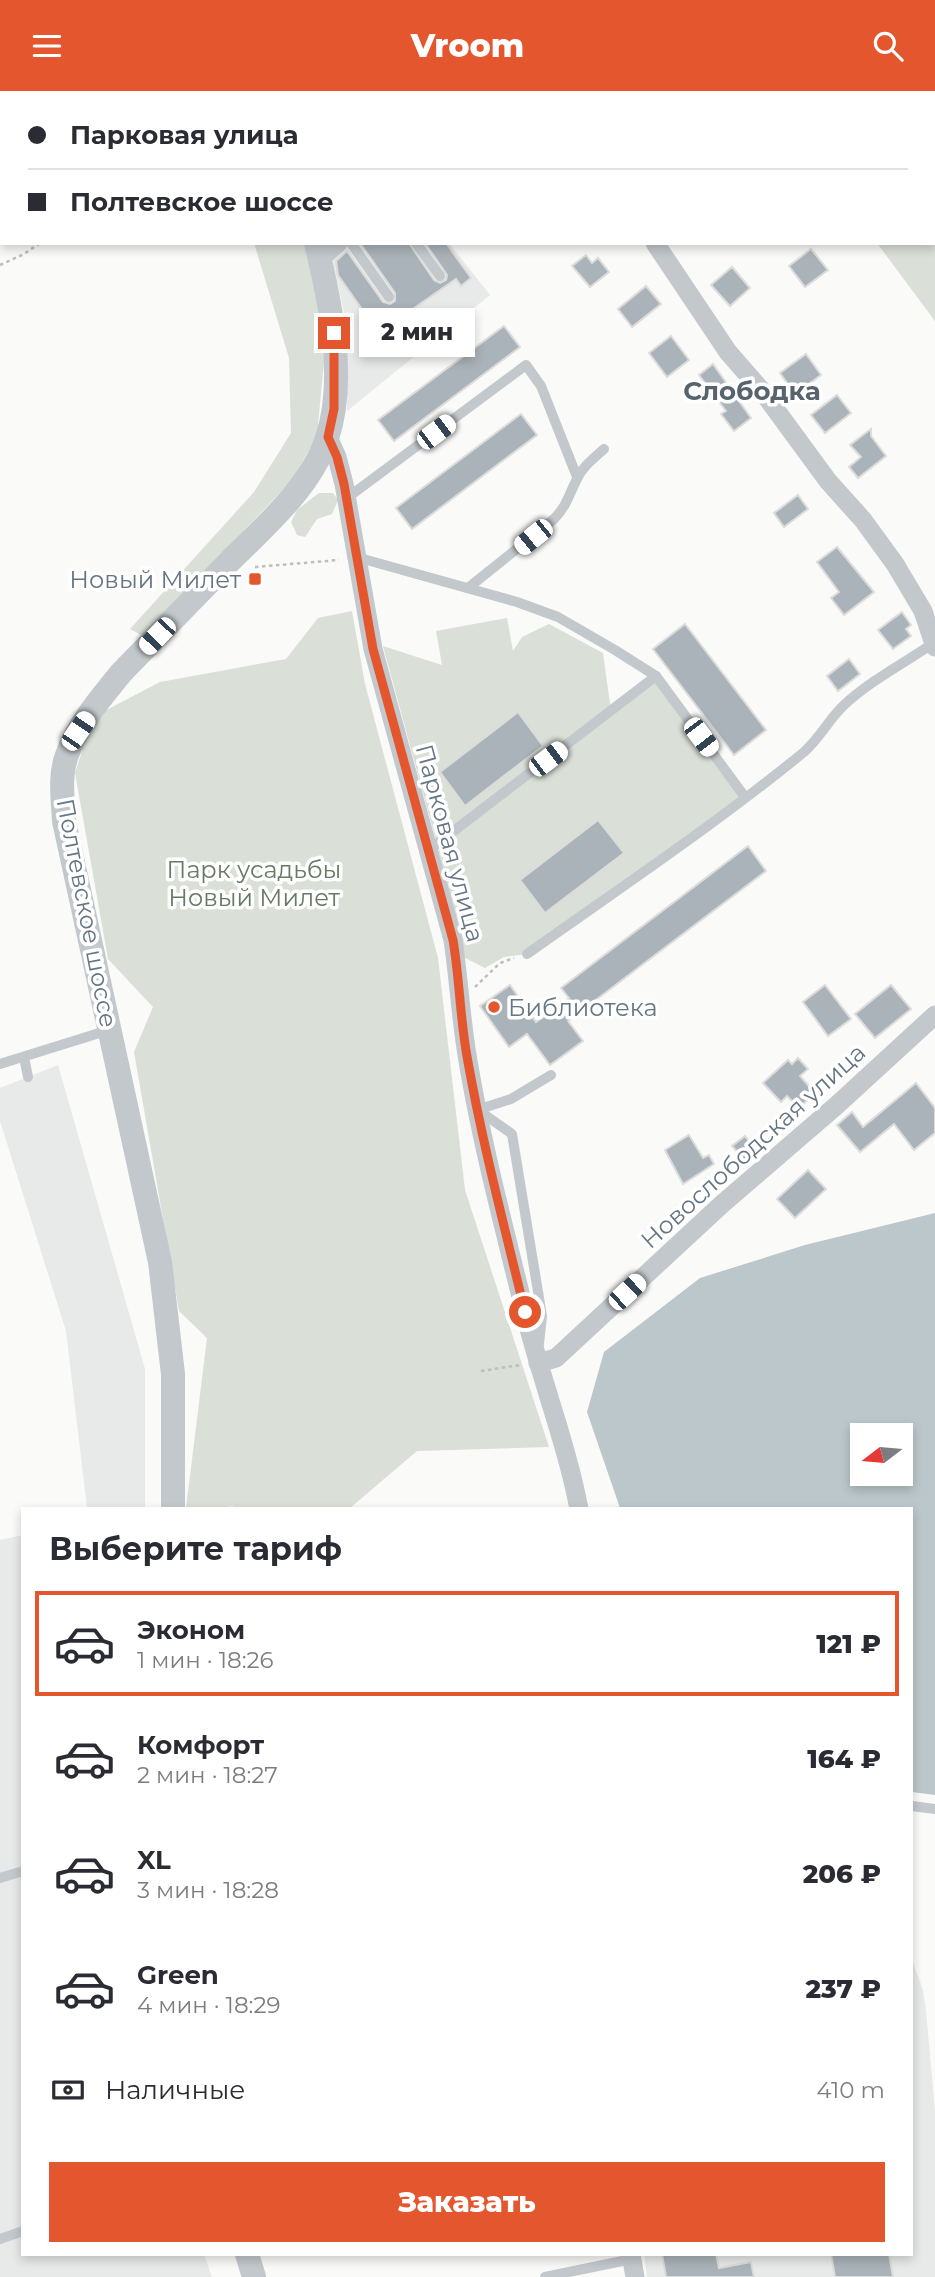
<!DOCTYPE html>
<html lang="ru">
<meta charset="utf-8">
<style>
:root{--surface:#fff;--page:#f7f7f7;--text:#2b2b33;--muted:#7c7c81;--line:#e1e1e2;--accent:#e4572e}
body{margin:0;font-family:Montserrat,sans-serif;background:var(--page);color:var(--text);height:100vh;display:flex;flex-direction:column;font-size:26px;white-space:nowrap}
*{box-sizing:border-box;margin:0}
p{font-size:23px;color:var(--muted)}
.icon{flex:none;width:38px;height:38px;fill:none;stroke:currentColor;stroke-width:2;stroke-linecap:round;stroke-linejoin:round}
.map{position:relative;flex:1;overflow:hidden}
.drawer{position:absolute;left:21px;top:1416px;width:892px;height:749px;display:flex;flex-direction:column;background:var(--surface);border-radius:0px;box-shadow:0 4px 10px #0003}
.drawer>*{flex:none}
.banner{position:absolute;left:0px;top:0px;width:936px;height:154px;box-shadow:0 4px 10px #0003;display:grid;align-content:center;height:154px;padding:0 28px;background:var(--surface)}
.needle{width:46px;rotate:254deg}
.controls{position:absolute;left:850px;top:1332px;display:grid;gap:14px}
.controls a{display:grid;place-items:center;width:63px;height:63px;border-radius:0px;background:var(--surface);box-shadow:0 4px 10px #0003;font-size:35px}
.end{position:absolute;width:32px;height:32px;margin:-16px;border:9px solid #e4572e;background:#fff;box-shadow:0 0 0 4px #fff}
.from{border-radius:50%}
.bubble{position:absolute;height:49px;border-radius:0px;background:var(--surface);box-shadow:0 4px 10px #0003;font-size:23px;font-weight:800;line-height:49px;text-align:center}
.car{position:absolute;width:21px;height:42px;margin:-21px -10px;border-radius:9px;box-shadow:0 0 5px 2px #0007;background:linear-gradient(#fff 24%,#345 0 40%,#fff 0 76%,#345 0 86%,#fff 0)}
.banner b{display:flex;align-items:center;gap:24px;height:66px;font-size:26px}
.banner b+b{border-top:2px solid var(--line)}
.banner i{width:18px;height:18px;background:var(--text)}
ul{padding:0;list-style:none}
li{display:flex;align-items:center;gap:21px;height:105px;margin:0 14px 10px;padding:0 14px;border:4px solid transparent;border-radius:0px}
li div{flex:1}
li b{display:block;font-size:26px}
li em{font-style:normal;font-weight:800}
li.active{border-color:var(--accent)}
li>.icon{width:63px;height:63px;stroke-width:1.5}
h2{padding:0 28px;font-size:32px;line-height:84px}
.pay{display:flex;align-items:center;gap:18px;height:77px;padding:0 28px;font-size:26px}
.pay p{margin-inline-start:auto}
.button{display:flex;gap:14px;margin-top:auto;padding:14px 28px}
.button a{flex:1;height:80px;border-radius:0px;background:var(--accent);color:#fff;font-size:28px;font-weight:800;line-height:80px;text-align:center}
header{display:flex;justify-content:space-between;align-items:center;height:91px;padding:0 28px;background:var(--accent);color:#fff;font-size:32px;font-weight:800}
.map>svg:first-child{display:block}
</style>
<header><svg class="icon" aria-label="menu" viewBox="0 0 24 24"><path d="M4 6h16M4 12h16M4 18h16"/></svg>Vroom<svg class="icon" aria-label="search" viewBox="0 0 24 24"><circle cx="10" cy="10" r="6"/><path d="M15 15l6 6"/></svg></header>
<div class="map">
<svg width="935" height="2186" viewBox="0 0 935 2186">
<rect width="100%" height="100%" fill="#fafaf8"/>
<g fill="#e8e9e9">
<polygon points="329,152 449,152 490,204 347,320 347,236"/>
<polygon points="58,974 145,1278 145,1417 87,1417 66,1240 0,1030 0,997"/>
<polygon points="23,1444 23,2163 204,2163 212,2186 0,2186 0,1449"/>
<polygon points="912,1869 923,1899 926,1919 935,2021 935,2186 647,2186 644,2163 912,2163"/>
</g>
<g fill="#dadfd7">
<polygon points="159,0 273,0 273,2 161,2"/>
<polygon points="773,0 935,0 935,230 877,152 934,152 934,2"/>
<polygon points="254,152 306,152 321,218 324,271 317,344 293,388 143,545 130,538 254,401 291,342 289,267"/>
<polygon points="319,402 333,402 338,409 332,423 317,428 305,446 297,444 291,431 297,419"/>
<polygon points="352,520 365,593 438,867 465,1099 549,1356 417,1360 350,1417 233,1418 233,1415 223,1417 186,1417 207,1247 179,1220 134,961 153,916 108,868 75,682 93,626 160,591 286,568 318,527"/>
<polygon points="507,527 513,560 522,546 549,533 603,562 611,620 656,585 745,706 527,863 504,866 485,877 463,866 439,761 383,555 442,574 436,540"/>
</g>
<path fill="#bbc7cb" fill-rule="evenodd" d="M935,1122V1704L912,1701V1418L620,1417L587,1321L604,1261L700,1187L805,1154ZM863,1344H901V1382H863Z"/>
<g fill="#aab3b9" stroke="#dcdcda" stroke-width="2">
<polygon points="360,152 409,152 434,189 440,192 446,189 447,184 425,152 446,152 471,187 461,195 456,188 413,218 415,220 403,230 398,221 383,234 368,227 338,184 336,170 347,160 383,211 390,213 395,210 395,202"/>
<polygon points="811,158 828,179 805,196 789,175"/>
<polygon points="586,164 592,172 598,167 609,181 590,196 572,175"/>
<polygon points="732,176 750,197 730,215 711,194"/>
<polygon points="646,195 661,213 632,236 618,218"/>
<polygon points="504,235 520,256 394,350 378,329"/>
<polygon points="671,245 689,269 667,286 649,262"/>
<polygon points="806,263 821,284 795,303 780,282"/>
<polygon points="713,273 751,327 734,340 721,323 726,320 699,284"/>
<polygon points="837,304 851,322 825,342 811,324"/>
<polygon points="521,323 537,344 412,438 396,417"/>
<polygon points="871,338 871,345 886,365 858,387 849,376 861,366 850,354"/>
<polygon points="798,404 808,418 784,436 774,422"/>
<polygon points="837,456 874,501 844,524 831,507 839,501 817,471"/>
<polygon points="902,521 911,534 906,538 911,545 893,558 878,539"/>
<polygon points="685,533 766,639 734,664 653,558"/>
<polygon points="849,568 860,583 838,600 827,585"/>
<polygon points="518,621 543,655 465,715 440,681"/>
<polygon points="598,729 624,762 545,822 520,789"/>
<polygon points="748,755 766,780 568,930 583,950 550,974 527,943 509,956 480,915 510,894 536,931 569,907 561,897"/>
<polygon points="825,894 851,928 828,945 803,911"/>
<polygon points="891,894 911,918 875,947 855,923"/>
<polygon points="798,967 808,978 800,985 815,1002 799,1017 787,1005 781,1011 763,992 788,969 792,973"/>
<polygon points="916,992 935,1017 935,1042 914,1059 894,1033 860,1061 837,1034 852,1021 863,1036"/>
<polygon points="689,1044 703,1067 709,1064 714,1073 683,1093 665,1059"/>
<polygon points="745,1045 758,1061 746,1071 732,1055"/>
<polygon points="808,1079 826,1098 795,1127 777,1108"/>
<polygon points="662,2163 716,2163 719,2177 751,2171 754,2186 666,2186"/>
<polygon points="831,2163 889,2163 893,2186 835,2186"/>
</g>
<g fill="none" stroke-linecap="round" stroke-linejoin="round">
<g stroke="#bbbfc2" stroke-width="2.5" stroke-dasharray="3.5 3.5" stroke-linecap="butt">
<polyline points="323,0 323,2"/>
<polyline points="0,174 24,163 40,152"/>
<polyline points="255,476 339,469"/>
<polyline points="475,896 500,872 514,867"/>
<polyline points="481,1280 520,1274"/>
</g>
<g stroke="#c3c8cc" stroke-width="10">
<polyline points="351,152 389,206"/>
<polyline points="416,152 440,185"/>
<polyline points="347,407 526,274 541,295 577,386"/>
<polyline points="356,466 517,511 558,526 615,559 656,585 745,706"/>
<path d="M468,497L554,428C568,413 568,405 577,388C583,375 594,367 604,358"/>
<polyline points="429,759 656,585"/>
<path d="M527,863C620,797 716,733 804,661C819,648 828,630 842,616C868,591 904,572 934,552"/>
<polyline points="24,966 28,986"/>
<polyline points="0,973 109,939"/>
<polyline points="477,1019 511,1008 551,984"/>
<polyline points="478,1019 512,1043 542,1225 539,1253"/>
<polyline points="912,1715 935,1718"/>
<polyline points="0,1787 23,1780"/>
<polyline points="0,2148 23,2140"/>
<polyline points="545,2186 632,2168"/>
</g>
<g stroke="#c3c8cc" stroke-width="19">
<polyline points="896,0 898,2"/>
<polyline points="934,53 935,54"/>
<polyline points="655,152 728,261 762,300 828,390 863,429 895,473 923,520 935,556"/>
<polyline points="319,163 328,161 338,152"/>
<path d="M328,346L337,366L344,393L373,558L453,849C459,890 461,930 468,970C482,1054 504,1136 524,1218C540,1286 566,1350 579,1418"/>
<polyline points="538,1272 556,1267 721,1114 837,1014 935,924"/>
<polyline points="631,2163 635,2186"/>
</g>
<g stroke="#c3c8cc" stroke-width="24">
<polyline points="278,0 278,2"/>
<path d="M173,1418V1283L160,1171L64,730C63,709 59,685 67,664C78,633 101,607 121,582C157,545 193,508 229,471C265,435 311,396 327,347C347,288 330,210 316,152"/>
<polyline points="247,2163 254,2186"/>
</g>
</g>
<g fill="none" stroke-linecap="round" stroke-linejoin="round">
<path stroke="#e4572e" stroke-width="9" d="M334,242V318L328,346L337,366L344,393L373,558L453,849C460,890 460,931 468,971C483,1055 505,1138 525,1221"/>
</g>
<g fill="#e4572e" stroke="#fff" stroke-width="2.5">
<rect x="248" y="481" width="14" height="14" rx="3.5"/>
<circle cx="494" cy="916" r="7"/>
</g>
<g text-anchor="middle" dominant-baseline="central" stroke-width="7" stroke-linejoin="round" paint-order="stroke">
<g font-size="24" fill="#657683" stroke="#fff" text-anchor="end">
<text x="241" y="488">Новый Милет</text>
<text x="508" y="916" text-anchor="start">Библиотека</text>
</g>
<g font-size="24" fill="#657683" stroke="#fff">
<text transform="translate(450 752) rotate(75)">Парковая улица</text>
<text transform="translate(87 822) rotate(79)">Полтевское шоссе</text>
<text transform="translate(753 1055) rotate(-42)">Новослободская улица</text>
</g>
<g font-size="24" fill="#687a64" stroke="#fff">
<text x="254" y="778">Парк усадьбы<tspan x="254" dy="28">Новый Милет</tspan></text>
</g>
<g font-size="26" font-weight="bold" fill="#57646e" stroke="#fff">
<text x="752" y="300">Слободка</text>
</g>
</g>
</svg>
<div class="controls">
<a><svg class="needle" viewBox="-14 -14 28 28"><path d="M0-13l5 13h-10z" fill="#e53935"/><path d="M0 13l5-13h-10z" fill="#7c7c81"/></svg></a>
</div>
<i class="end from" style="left:525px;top:1221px"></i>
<i class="end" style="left:334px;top:242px"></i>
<div class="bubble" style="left:359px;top:217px;width:116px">2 мин</div>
<i class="car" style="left:436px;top:341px;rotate:53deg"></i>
<i class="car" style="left:533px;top:446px;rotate:231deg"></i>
<i class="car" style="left:157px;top:545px;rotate:224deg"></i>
<i class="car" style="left:78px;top:640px;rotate:34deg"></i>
<i class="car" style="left:701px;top:646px;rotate:143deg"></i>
<i class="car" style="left:548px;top:668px;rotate:53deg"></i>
<i class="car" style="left:627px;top:1201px;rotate:47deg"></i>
<div class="banner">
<b><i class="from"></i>Парковая улица</b>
<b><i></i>Полтевское шоссе</b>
</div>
<section class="drawer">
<h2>Выберите тариф</h2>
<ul>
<li class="active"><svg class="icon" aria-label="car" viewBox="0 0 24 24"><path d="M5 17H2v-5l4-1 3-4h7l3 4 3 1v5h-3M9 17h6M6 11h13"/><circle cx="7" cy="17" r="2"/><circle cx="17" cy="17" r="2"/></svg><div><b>Эконом</b><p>1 мин · 18:26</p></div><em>121 ₽</em></li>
<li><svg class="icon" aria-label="car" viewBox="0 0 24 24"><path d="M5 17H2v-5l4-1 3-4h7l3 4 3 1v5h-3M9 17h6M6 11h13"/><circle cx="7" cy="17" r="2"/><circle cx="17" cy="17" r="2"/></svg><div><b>Комфорт</b><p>2 мин · 18:27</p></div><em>164 ₽</em></li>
<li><svg class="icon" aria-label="car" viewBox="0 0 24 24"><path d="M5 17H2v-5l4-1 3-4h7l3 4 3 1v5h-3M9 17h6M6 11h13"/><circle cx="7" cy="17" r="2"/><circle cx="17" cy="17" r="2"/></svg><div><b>XL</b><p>3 мин · 18:28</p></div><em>206 ₽</em></li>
<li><svg class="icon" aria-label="car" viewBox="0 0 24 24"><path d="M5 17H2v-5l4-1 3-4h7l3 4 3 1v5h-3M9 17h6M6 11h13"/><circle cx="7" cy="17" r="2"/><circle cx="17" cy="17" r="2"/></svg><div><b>Green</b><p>4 мин · 18:29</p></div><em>237 ₽</em></li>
</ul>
<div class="pay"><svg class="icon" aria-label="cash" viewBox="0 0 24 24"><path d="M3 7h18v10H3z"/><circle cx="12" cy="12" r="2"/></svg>Наличные<p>410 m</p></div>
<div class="button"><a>Заказать</a></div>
</section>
</div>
